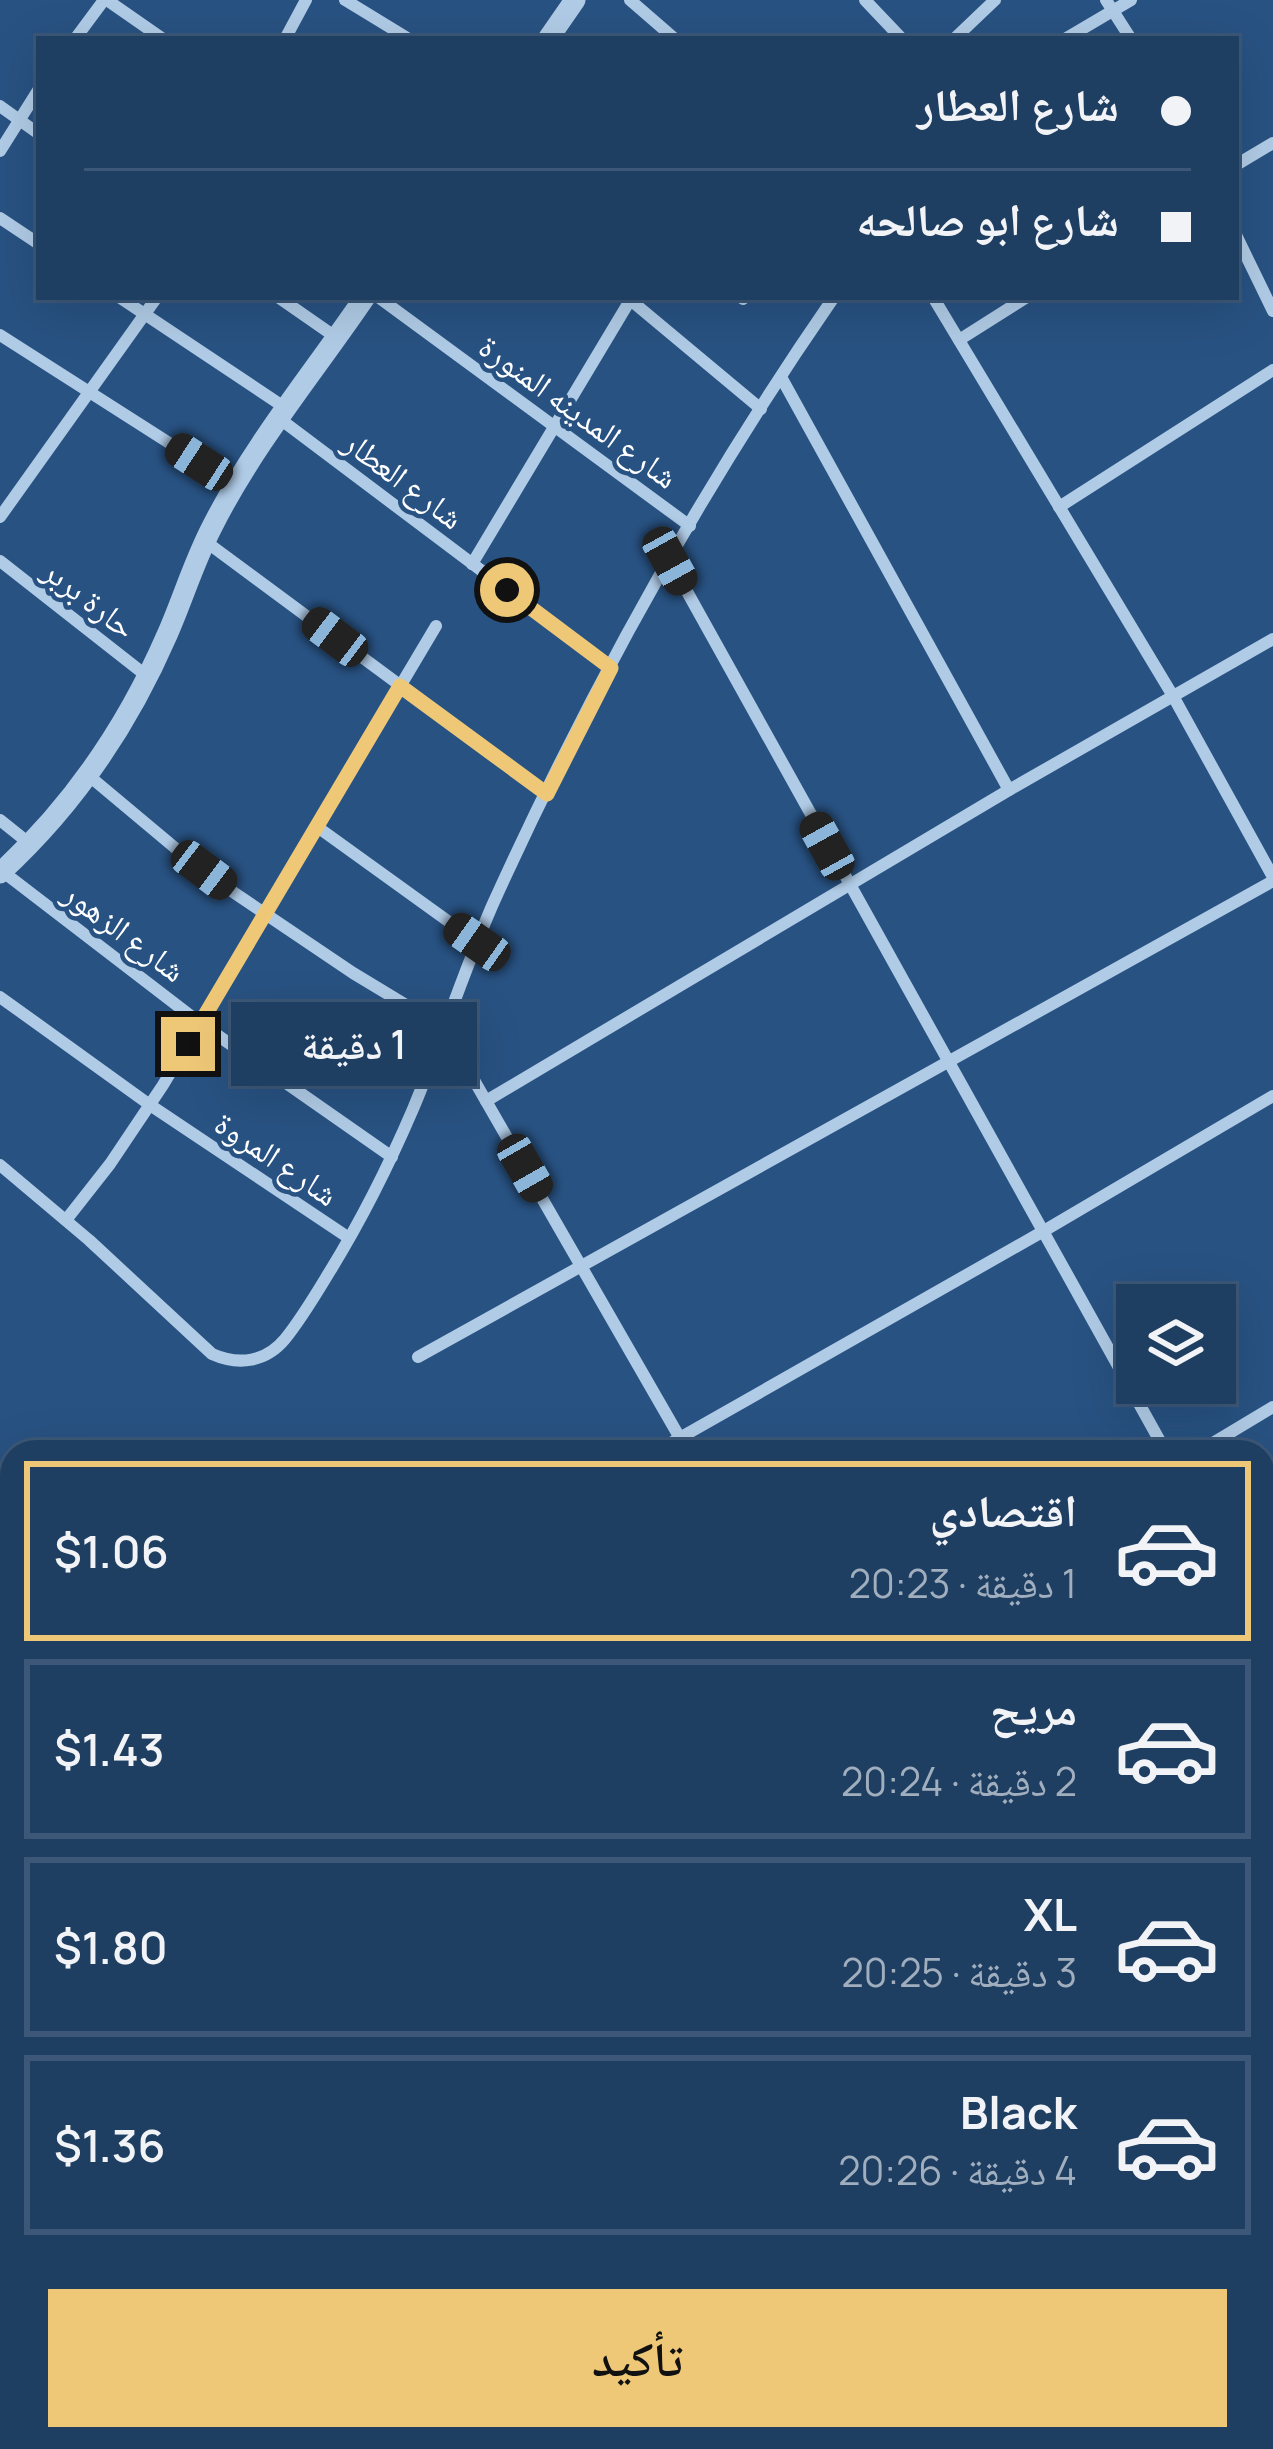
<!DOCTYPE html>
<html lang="ar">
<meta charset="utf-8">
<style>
:root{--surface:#1e3e62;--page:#264568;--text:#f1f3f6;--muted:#a1aebe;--line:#3c5777;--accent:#eec877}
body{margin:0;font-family:Manrope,"Noto Naskh Arabic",sans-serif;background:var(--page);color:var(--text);direction:rtl;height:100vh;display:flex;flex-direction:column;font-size:45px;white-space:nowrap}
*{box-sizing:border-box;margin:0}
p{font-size:39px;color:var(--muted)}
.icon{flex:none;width:66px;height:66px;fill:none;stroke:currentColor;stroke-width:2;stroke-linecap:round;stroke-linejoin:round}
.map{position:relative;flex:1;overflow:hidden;direction:ltr}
.details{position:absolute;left:0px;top:1440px;width:1275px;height:1011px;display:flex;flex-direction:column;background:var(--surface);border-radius:36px 36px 0 0;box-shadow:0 12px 48px #0002,0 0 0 3px var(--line);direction:rtl}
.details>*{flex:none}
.guide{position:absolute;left:36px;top:36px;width:1203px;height:264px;border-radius:0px;box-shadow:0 12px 48px #0002,0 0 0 3px var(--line);direction:rtl;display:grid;align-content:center;height:264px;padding:0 48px;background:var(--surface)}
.tools{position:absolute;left:1116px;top:1284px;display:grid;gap:24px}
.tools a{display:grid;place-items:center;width:120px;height:120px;border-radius:0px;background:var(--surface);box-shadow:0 12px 48px #0002,0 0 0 3px var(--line);font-size:60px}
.end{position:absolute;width:54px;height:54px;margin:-27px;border:15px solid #eec877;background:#111;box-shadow:0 0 0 6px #111}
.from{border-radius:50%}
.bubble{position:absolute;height:84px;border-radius:0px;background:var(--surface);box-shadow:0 12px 48px #0002,0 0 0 3px var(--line);font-size:39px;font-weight:600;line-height:84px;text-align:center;direction:rtl}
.car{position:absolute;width:36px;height:72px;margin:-36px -18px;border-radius:15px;box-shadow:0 0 9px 3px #0007;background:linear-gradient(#222 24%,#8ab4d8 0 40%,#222 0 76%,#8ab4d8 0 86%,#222 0)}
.guide b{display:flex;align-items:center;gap:42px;height:114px;font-size:45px}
.guide b+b{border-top:3px solid var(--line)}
.guide i{width:30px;height:30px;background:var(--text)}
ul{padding:21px 0 0;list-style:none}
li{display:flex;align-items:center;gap:36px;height:180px;margin:0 24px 18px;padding:0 24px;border:6px solid var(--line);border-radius:0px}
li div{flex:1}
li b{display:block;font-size:45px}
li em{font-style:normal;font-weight:600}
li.selected{border-color:var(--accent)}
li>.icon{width:108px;height:108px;stroke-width:1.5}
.cta{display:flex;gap:24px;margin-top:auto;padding:24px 48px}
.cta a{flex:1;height:138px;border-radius:0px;background:var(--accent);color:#111;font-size:48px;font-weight:600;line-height:138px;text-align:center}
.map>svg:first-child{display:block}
</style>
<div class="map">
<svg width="1273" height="2449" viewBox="0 0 1273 2449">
<rect width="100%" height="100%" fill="#285282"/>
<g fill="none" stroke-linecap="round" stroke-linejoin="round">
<g stroke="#b0cbe6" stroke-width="12">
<polyline points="107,0 163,39"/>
<polyline points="345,0 409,39"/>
<polyline points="630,0 675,39"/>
<polyline points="865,0 902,39"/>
<polyline points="1106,0 1131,39"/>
<polyline points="75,39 104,0"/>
<polyline points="285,39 306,0"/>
<polyline points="954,39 995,0"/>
<polyline points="1065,39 1131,0"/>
<polyline points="0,106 39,134"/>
<polyline points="0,151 39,89"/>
<polyline points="1236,165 1273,143"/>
<polyline points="0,218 39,244"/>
<polyline points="1236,235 1273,311"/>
<polyline points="119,297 287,409"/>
<polyline points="278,297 337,338"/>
<polyline points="378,297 690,526"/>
<polyline points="933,297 1173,696 1273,877"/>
<polyline points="628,298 761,409"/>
<polyline points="743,299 744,297"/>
<polyline points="0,335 235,485"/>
<polyline points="959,340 1027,297"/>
<polyline points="781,377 1009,790"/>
<polyline points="280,419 611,668"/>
<polyline points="1059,507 1273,370"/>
<polyline points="0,517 157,297"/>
<polyline points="205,541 547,794"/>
<polyline points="0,561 148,677"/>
<polyline points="670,561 1166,1452"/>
<polyline points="472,564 632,297"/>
<polyline points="88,775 174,847 233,892 353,973 444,1028 688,1452"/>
<polyline points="0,820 30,844"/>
<polyline points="316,826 477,942"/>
<polyline points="2,871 200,1023 392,1157"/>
<polyline points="0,997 150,1105 349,1238"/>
<polyline points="486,1101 1009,790 1273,639"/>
<path d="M0,1165L89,1240L212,1354C239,1366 266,1362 285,1339C302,1318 316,1294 330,1271C362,1219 389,1165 413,1109C441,1042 463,973 492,906C587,696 703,486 834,297"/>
<polyline points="66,1220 110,1164 163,1085 436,626"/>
<polyline points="418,1357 1273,881"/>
<polyline points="655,1452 1042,1232 1273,1096"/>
<polyline points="1198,1452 1273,1407"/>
<polyline points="1263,1633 1273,1652"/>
<polyline points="1263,1841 1273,1835"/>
</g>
<g stroke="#b0cbe6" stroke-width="21">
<polyline points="548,39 575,0"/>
<path d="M0,873C72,807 128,725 167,635C183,599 194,561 213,525C254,444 314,372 365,297"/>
</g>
</g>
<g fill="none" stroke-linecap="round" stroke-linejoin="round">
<polyline stroke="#eec877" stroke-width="15" points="188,1044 400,686 547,794 611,668 507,590"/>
</g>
<g text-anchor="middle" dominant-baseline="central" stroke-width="9" stroke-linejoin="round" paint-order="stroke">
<g font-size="33" fill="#fff" stroke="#285282">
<text transform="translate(579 411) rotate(36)">شارع المدينه المنورة</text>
<text transform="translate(404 479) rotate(37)">شارع العطار</text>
<text transform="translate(90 598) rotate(38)">حارة بربر</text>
<text transform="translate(125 931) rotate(37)">شارع الزهور</text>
<text transform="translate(277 1158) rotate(34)">شارع المروة</text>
</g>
</g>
</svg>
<div class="tools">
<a><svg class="icon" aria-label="layers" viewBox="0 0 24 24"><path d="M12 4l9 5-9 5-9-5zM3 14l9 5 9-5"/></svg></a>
</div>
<i class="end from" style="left:507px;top:590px"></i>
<i class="end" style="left:188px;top:1044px"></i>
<div class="bubble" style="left:231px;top:1002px;width:246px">1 دقيقة</div>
<i class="car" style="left:199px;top:462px;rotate:303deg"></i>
<i class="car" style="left:670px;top:561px;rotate:151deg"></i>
<i class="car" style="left:335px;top:637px;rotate:307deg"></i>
<i class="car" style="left:827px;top:846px;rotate:331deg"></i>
<i class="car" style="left:204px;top:870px;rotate:127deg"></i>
<i class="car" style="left:477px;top:942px;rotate:305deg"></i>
<i class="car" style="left:525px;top:1168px;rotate:150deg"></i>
<div class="guide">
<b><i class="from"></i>شارع العطار</b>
<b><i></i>شارع ابو صالحه</b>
</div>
<section class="details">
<ul>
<li class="selected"><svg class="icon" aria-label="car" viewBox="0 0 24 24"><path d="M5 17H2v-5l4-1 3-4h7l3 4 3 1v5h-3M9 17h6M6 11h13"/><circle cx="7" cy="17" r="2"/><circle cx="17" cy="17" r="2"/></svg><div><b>اقتصادي</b><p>1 دقيقة · 20:23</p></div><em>$1.06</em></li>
<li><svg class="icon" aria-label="car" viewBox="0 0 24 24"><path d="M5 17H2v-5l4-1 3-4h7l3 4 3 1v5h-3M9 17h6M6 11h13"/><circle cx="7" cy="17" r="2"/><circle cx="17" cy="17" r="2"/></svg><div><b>مريح</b><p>2 دقيقة · 20:24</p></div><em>$1.43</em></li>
<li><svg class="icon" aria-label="car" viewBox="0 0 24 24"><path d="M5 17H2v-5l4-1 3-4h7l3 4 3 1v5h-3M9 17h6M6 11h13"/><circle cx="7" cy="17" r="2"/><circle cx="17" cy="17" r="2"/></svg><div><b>XL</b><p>3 دقيقة · 20:25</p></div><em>$1.80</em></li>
<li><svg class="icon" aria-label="car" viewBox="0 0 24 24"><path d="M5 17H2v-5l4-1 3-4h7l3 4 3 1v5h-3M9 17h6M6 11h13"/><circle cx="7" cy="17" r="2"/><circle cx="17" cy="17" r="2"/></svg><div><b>Black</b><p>4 دقيقة · 20:26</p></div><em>$1.36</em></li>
</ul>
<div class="cta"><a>تأكيد</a></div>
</section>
</div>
